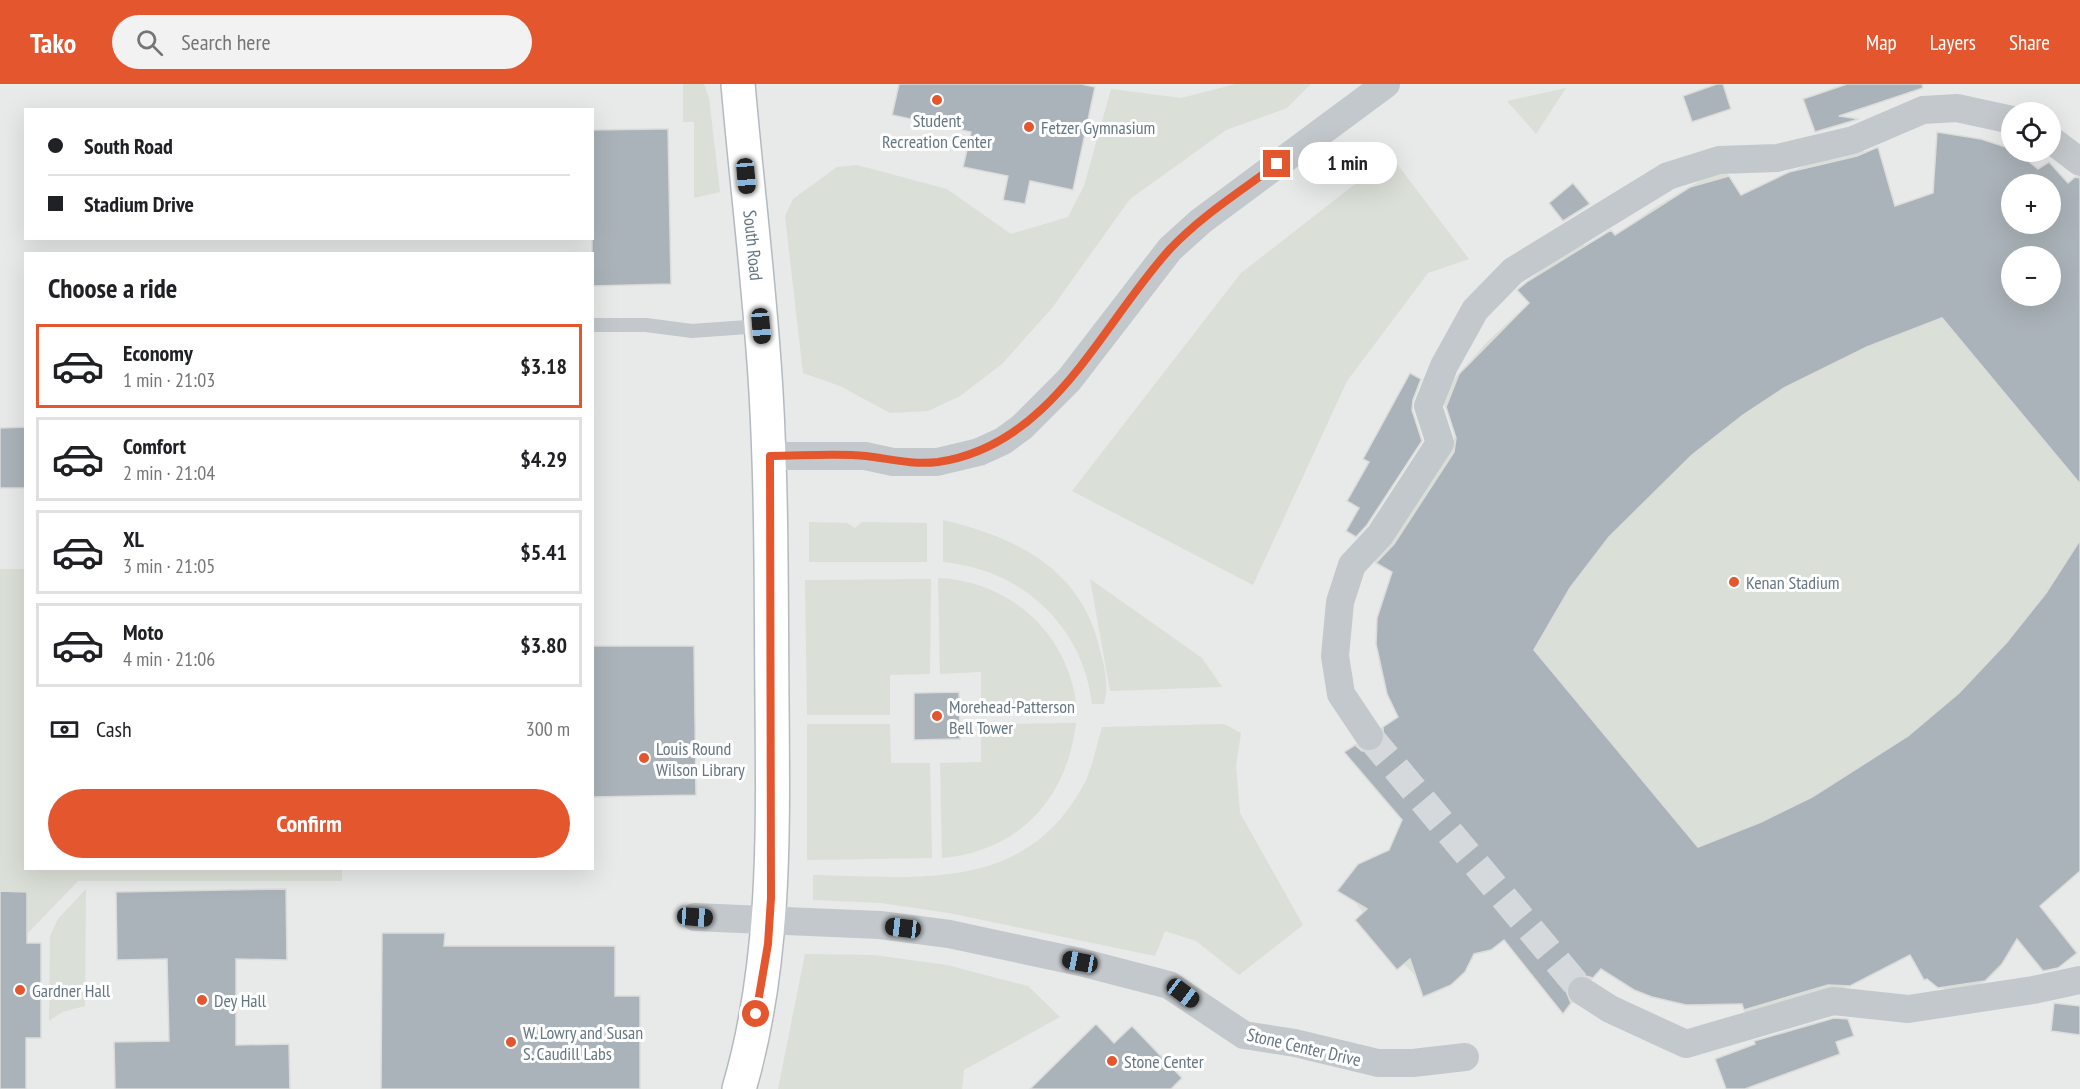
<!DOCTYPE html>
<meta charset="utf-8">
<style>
:root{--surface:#fff;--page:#f2f2f2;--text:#202124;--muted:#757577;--line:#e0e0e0;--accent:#e4572e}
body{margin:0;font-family:"PT Sans Narrow",sans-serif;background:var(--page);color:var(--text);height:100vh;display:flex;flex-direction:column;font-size:22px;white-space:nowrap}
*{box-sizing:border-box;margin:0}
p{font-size:20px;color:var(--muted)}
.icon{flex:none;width:33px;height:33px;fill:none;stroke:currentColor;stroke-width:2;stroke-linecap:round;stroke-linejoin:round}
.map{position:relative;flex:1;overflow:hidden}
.side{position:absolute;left:24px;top:168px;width:570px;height:618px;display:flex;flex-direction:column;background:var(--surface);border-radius:0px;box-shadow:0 6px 24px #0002}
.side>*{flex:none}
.guide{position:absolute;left:24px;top:24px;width:570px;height:132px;border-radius:0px;box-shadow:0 6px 24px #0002;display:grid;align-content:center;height:132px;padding:0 24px;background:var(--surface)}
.buttons{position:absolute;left:2001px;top:18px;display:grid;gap:12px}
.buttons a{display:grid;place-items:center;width:60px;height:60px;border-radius:50%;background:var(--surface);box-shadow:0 6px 24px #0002;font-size:30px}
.end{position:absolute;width:27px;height:27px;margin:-14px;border:8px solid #e4572e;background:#fff;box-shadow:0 0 0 3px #fff}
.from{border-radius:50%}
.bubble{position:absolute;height:42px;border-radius:21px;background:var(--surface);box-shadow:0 6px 24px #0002;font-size:20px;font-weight:600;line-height:42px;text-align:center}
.car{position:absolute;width:18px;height:36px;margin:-18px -9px;border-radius:8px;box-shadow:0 0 4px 2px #0007;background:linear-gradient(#222 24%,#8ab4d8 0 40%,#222 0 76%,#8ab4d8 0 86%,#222 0)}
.guide b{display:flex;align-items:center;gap:21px;height:57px;font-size:22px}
.guide b+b{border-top:2px solid var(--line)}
.guide i{width:15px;height:15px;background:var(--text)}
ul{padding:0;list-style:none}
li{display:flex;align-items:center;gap:18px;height:84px;margin:0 12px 9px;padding:0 12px;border:3px solid var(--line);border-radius:0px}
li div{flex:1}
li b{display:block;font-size:22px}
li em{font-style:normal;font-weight:600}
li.current{border-color:var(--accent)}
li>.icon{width:54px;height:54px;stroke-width:1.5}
h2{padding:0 24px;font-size:27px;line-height:72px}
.pay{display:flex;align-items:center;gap:15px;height:66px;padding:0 24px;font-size:22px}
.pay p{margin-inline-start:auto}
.action{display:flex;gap:12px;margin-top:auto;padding:12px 24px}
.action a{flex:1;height:69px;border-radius:36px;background:var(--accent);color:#fff;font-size:24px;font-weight:600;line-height:69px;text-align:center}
header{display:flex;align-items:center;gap:36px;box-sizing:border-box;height:84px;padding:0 30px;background:var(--accent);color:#fff}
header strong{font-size:28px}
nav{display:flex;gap:33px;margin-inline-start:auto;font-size:21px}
.search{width:420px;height:54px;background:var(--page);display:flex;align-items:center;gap:15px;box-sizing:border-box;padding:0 21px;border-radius:33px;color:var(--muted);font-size:22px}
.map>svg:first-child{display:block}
</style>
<header>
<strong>Tako</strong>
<div class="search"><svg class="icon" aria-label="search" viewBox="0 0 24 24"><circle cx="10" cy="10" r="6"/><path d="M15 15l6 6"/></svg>Search here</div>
<nav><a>Map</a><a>Layers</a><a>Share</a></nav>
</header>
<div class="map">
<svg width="2080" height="1005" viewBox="0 0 2080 1005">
<rect width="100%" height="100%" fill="#fafaf8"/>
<path fill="#e8e9e9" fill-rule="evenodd" d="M0,0H2080V1005H0ZM26,26H592V154H26ZM2012,28H2050V68H2012ZM2012,100H2050V140H2012ZM26,170H592V784H26ZM2012,172H2050V212H2012Z"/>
<g fill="#dadfd7" fill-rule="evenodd">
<polygon points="683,0 704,0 709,14 720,108 694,114 694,38 683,38"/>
<polygon points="1236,0 1311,0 1287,24 1226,46 1130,115 1052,224 1002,280 960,312 928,327 890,329 840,302 803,289 785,132 793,115 837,83 857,81 947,105 1011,150 1068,133 1084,102 1111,5 1181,14"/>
<polygon points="1566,4 1536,50 1507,17"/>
<path d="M1937,48L1981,55L2011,65L2012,68H2017L2038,85L2049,78L2068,99L2080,90V787L2048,815L2001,848L2008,866C2003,896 1949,925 1931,893L1924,896L1910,871L1854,900L1749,941L1741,917C1690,930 1643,915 1601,885L1563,930L1504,856L1491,866L1474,871C1463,894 1448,906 1423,913L1415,891L1404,880L1397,886L1355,836L1363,828L1354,817L1337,807L1358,780L1389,766L1405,740L1344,668L1398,633C1371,577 1372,545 1392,488L1373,477L1427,391L1465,340L1436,315L1488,257L1529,219L1517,206L1579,155L1591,169L1654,124L1723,83L1741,111L1828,71L1861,59L1864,68L1878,63L1895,121L1909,117L1911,124L1933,117ZM2012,100H2050V140H2012ZM2012,172H2050V212H2012Z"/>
<polygon points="1391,72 1469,175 1428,189 1347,297 1253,501 1072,407 1241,189"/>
<path d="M943,436C1018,454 1082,485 1100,566C1105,585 1109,602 1104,620H1092C1083,541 1021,485 943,478Z"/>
<polygon points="809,438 847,439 855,444 862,438 927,439 927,478 809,478"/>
<polygon points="0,485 25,485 26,784 342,785 342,797 78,797 27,850 27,808 0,807"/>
<path d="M938,494C1012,497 1071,552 1077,627L981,629V588L940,590Z"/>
<polygon points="931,495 930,590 890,591 890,631 807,631 805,496"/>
<polygon points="1090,495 1202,574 1222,603 1110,607"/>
<path d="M1076,639C1067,715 1019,767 942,774L940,679L981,678V640Z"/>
<polygon points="807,640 890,640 891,679 930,679 932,774 807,776"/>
<path d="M1224,640L1241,649L1236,682L1240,729L1303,841L1239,891L1196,857L1165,847L1155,872L949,829L881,819L813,816V791C921,793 1028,810 1086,696C1093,680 1097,660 1102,643Z"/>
<polygon points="86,805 85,922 62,928 49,937 50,852 58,835"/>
<polygon points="805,870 874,871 947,881 1028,902 1060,933 964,986 962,1005 778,1005"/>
</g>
<g fill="#aab3b9" stroke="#dcdcda" stroke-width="1.5" fill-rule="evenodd">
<polygon points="899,0 1081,0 1095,3 1073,106 1030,97 1025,120 1003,116 1008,92 963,83 971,48 892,31"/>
<polygon points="1717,0 1723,0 1731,25 1692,38 1683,12"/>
<polygon points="1847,0 1922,0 1923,4 1839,32 1859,35 1815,48 1803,15"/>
<polygon points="658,45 668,45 671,200 592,202 592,46"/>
<path d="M1937,48L1981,55L2012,65V68H2017L2038,85L2049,78L2068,99L2075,93L2080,94V400L1942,234L1867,263L1784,304L1743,331L1692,371L1609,453L1570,504L1534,566L1698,763L1761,738L1812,713L1908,652L1959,609L2007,558L2046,509L2080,456V787L2040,822L2077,869L2058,884L2043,887L2017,855L2002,880L1985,897L1938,904L1927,895L1924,896L1910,871L1850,902L1828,901L1744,926L1742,920L1686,921L1652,913L1634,906L1601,885L1593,894L1582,891L1569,898L1566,907L1571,919L1563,930L1504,856L1491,866L1474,870L1465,888L1451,901L1423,913L1410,875L1397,886L1355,836L1367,825L1337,807L1358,780L1389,766L1402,736L1344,668L1355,661L1362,667L1378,666L1384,659L1383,643L1398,633L1387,610L1376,560L1377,534L1392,488L1376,479L1394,460L1454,368L1456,354L1446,323L1459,290L1529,219L1517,206L1528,197L1611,146L1615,151L1690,103L1729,92L1741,111L1789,88L1857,72L1878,63L1895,122L1933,109ZM2012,100H2050V140H2012ZM2012,172H2050V212H2012Z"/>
<polygon points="1573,99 1590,120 1563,137 1549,119"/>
<polygon points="1410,289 1421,295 1413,316 1412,326 1422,357 1367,441 1356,453 1346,447 1359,424 1347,417 1369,378 1363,375"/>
<polygon points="26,343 26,404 0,404 0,344"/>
<polygon points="592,562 694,562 696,711 592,713"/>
<polygon points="959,608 960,655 914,656 914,609"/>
<polygon points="286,805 287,876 236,875 236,961 289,960 290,1005 115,1005 114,958 169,957 167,875 117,876 116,808"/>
<polygon points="0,807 27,808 27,859 41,859 41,954 26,954 26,1005 0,1005"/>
<polygon points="382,849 445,849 444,862 615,862 615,912 640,912 640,1005 381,1005"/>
<polygon points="2054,919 2080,922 2080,951 2051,947"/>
<polygon points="1834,934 1848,935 1854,952 1836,958 1840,970 1745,1005 1726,1005 1715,975 1755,960 1754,957"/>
<polygon points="1096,940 1114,959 1132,942 1182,994 1171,1005 1030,1005"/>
</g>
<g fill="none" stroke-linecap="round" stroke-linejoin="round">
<polyline stroke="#d5d9db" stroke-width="28" stroke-dasharray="28 14" stroke-linecap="butt" points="1369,652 1582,907"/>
<defs>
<g id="secondary">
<path id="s1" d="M738,0C747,103 760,205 766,308C772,411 771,514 772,617C773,748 776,879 739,1005"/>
</g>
</defs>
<use href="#secondary" stroke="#b3babf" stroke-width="36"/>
<polyline stroke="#c3c8cc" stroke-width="14" points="592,241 646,241 692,247 761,242"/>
<g stroke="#c3c8cc" stroke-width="28">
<polyline points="2050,55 2080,78"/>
<polyline points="770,372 865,372 893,378 937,378 979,368 1003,357 1022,343 1069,296 1170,165 1201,137 1386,0"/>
<polyline points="1369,652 1341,610 1335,572 1340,518 1352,481 1380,451 1440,359 1428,322 1444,282 1475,226 1513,187 1668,92 1719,76 1777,74 1853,56 1923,26 1957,24 2012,36"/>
<polyline points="695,833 880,841 949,850 1080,878 1169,901 1244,951 1295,959 1378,979 1413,979 1465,973"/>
<polyline points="1582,907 1610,925 1686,960 1833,917 1908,925 2033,906 2080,896"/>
</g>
<use href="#secondary" stroke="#fff" stroke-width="33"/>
</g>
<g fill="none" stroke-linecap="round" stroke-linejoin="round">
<path stroke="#e4572e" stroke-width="8" d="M756,930L768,860L771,814L770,372C801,372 835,369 866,372C890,375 913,381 938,378C1053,361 1100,242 1170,165C1201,132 1241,107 1277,80"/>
</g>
<g fill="#e4572e" stroke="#fff" stroke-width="2">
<circle cx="937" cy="16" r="6"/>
<circle cx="1029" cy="43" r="6"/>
<circle cx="1734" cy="498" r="6"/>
<circle cx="937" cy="632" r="6"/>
<circle cx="644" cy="674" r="6"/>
<circle cx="20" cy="906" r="6"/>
<circle cx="202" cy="916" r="6"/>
<circle cx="511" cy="958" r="6"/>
<circle cx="1112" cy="977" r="6"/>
</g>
<g text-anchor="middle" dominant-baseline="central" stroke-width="6" stroke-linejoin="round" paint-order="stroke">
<g font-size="18" fill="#657683" stroke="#fff" text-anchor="start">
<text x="937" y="36" text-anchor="middle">Student<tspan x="937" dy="21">Recreation Center</tspan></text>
<text x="1041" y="43">Fetzer Gymnasium</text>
<text x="1746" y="498">Kenan Stadium</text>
<text x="949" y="622">Morehead-Patterson<tspan x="949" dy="21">Bell Tower</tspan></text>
<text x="656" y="664">Louis Round<tspan x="656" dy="21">Wilson Library</tspan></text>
<text x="32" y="906">Gardner Hall</text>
<text x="214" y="916">Dey Hall</text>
<text x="523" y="948">W. Lowry and Susan<tspan x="523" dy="21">S. Caudill Labs</tspan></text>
<text x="1124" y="977">Stone Center</text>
</g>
<g font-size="18" fill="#657683" stroke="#fff">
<text stroke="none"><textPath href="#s1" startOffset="162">South Road</textPath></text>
<text transform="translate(1304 963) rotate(13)">Stone Center Drive</text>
</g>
</g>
</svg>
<div class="buttons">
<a><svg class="icon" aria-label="locate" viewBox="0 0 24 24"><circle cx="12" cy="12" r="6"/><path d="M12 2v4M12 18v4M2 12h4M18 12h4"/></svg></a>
<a>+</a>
<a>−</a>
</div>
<i class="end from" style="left:756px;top:930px"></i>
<i class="end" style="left:1277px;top:80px"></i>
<div class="bubble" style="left:1298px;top:58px;width:99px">1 min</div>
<i class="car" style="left:746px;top:92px;rotate:175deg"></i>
<i class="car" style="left:761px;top:242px;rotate:175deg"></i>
<i class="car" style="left:695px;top:833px;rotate:94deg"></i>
<i class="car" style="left:903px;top:844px;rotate:277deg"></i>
<i class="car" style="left:1080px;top:878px;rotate:281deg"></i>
<i class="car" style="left:1183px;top:909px;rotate:127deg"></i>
<div class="guide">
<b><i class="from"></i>South Road</b>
<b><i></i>Stadium Drive</b>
</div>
<section class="side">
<h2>Choose a ride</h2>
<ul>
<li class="current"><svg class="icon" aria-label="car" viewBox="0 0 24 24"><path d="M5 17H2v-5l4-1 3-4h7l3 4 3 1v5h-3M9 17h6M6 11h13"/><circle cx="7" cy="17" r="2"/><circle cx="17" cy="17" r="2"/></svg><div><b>Economy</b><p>1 min · 21:03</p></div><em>$3.18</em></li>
<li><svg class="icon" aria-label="car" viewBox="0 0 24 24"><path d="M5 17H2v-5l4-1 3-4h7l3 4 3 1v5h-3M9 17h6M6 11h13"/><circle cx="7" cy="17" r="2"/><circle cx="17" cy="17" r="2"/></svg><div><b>Comfort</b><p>2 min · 21:04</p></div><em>$4.29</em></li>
<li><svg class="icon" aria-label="car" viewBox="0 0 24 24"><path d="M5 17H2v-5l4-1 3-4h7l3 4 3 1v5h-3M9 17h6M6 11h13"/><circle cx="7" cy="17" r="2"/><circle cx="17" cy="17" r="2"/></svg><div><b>XL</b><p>3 min · 21:05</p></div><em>$5.41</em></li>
<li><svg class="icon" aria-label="car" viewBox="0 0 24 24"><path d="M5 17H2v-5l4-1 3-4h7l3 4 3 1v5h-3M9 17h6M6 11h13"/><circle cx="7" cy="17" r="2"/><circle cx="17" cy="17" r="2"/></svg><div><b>Moto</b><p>4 min · 21:06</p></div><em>$3.80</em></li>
</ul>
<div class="pay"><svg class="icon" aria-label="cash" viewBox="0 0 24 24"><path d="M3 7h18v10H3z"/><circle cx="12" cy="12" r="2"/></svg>Cash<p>300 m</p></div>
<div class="action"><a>Confirm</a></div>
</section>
</div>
